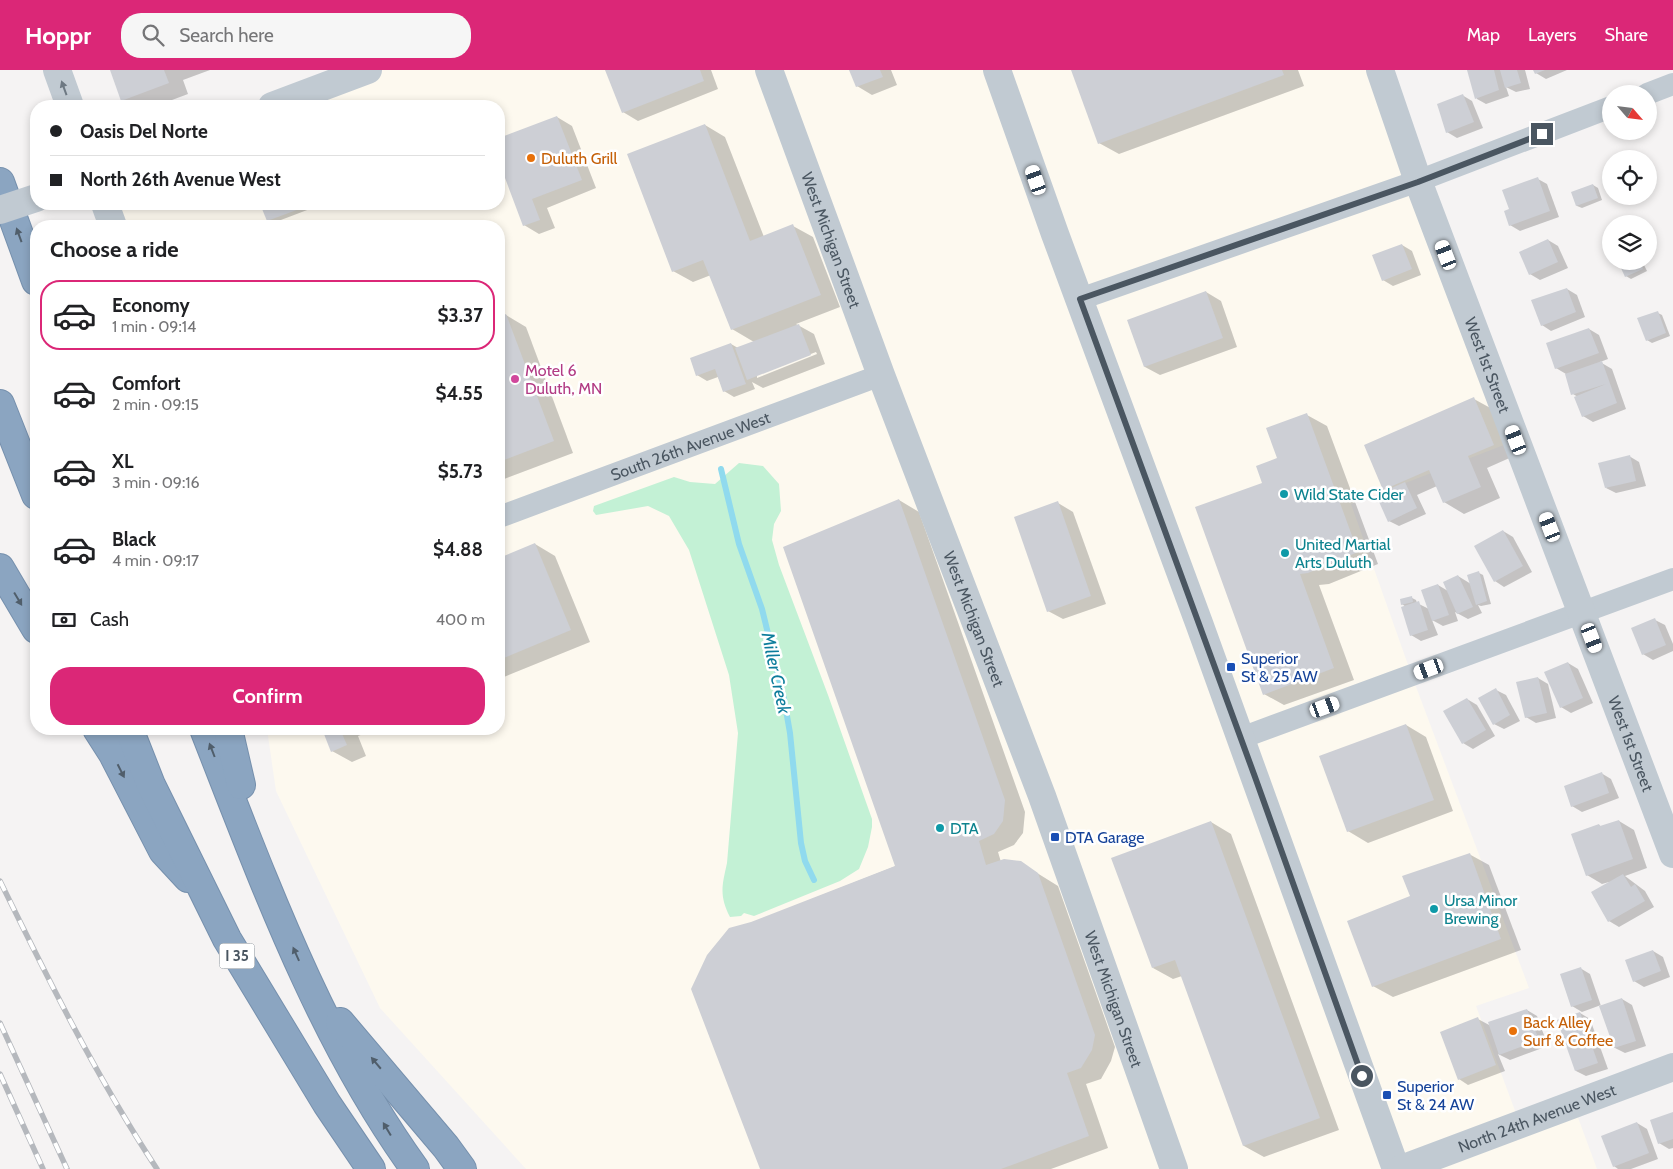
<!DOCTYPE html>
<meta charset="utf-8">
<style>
:root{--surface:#fff;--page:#f6f6f6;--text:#202124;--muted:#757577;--line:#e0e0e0;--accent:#db2777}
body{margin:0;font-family:Cabin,sans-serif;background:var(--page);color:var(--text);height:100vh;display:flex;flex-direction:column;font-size:19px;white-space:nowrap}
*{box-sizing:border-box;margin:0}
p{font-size:16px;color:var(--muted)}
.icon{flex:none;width:28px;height:28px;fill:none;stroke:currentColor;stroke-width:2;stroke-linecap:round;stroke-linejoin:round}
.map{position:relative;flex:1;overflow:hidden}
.details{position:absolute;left:30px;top:150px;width:475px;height:515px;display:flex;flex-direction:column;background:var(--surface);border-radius:20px;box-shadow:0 2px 8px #0003}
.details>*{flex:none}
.banner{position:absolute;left:30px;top:30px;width:475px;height:110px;border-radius:20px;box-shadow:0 2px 8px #0003;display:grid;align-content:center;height:110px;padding:0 20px;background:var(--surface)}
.needle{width:32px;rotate:118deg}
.controls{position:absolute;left:1602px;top:15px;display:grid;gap:10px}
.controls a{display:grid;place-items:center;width:55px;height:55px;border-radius:50%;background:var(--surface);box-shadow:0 2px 8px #0003;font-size:25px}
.end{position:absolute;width:22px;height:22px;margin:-11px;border:6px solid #4a5661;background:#fff;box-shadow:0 0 0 2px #fff}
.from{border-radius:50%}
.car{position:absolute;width:15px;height:30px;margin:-15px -8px;border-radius:6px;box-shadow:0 0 4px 1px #0007;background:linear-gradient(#fff 24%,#345 0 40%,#fff 0 76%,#345 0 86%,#fff 0)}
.banner b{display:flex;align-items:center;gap:18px;height:48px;font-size:19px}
.banner b+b{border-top:1px solid var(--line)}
.banner i{width:12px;height:12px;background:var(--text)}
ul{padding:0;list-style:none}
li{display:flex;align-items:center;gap:15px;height:70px;margin:0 10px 8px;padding:0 10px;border:2px solid transparent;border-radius:20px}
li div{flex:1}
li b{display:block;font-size:19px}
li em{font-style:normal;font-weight:700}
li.on{border-color:var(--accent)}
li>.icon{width:45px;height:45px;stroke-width:1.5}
h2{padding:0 20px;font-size:22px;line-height:60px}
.pay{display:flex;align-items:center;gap:12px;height:55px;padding:0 20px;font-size:19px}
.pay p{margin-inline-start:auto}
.button{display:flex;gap:10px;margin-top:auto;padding:10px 20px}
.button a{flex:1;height:58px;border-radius:20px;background:var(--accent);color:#fff;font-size:20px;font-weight:700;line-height:58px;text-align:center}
header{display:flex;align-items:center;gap:30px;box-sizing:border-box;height:70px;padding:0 25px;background:var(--accent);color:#fff}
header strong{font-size:24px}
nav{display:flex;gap:28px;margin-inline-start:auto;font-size:18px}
.search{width:350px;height:45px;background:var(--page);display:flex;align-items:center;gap:12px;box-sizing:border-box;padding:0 18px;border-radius:20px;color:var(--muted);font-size:19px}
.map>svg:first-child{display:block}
</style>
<header>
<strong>Hoppr</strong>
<div class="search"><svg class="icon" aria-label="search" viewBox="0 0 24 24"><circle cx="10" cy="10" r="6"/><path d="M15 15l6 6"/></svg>Search here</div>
<nav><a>Map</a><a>Layers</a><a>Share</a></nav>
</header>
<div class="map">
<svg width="1673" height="1099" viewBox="0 0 1673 1099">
<rect width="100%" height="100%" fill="#f5f3f3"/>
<polygon fill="#fdf9ef" points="341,0 1383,0 1517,370 1351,434 1412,606 1529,918 1476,936 1520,1054 1573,1034 1597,1099 526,1099 380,938 276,721 267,659 499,659 499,156 113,156 105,134 499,134 499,36 271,36"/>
<path fill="#c3f1d5" d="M739,393L763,396L779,414L781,441L774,454L772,470L779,495L828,625L872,749V757L868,777L859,799L840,811L754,846L744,843L741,846L730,847C719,825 722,816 727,793L738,663L729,605L689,480L669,446L648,436L596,445L593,441L594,436L674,407L690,412L715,414Z"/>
<g fill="#0003" fill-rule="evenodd">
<polygon points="111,0 210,0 183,10 188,24 156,36 133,36 122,30"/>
<polygon points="607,0 711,0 718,19 638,51 623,42"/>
<polygon points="851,0 891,0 897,15 872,25 857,16"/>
<polygon points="1072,0 1298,0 1304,16 1119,84 1099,73"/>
<polygon points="1469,0 1525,0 1530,19 1516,22 1506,17 1509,26 1486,34 1477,29"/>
<polygon points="1535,0 1567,0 1546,9 1536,3"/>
<polygon points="1462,25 1472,31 1483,58 1457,68 1447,62"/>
<polygon points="557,47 572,56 596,118 547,138 555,158 539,164 524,155 499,89 499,70"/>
<path d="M705,55L725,67L764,167L793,156L813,167L840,237L796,254L814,264L825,294L763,318L752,312L755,319L734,327L724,321L718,307L707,311L697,305L731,274L738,278L754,272L732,259L711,205L693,212L673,201ZM816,282L817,284L757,308V305Z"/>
<polygon points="1538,109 1547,114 1559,147 1520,161 1510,155 1511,140"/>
<polygon points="1593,115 1598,118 1602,130 1582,138 1577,136 1572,123"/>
<polygon points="262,134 323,134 273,153 268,150"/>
<polygon points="1548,170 1558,176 1568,198 1540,210 1530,204"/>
<polygon points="1402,175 1412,181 1421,205 1393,216 1383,210"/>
<polygon points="1640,191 1643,193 1647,201 1631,209 1626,206"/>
<polygon points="1567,219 1577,225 1585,247 1551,261 1542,255"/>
<polygon points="1206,222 1221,231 1237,277 1160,305 1145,297 1128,251"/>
<polygon points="1658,243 1662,245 1670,266 1652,273 1647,270"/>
<polygon points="506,245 526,257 573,383 499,411 499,248"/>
<polygon points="1589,259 1599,265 1608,289 1600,292 1612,299 1626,339 1593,352 1583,346 1578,327 1573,324 1566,304 1556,298"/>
<polygon points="1474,329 1494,340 1514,386 1487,398 1500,428 1464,444 1444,432 1437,416 1417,425 1426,444 1399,456 1389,451 1388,421 1384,419"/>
<polygon points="1307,345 1327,356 1378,494 1329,514 1319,515 1354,610 1284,635 1264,624 1264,413"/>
<polygon points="1629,386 1639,392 1646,416 1616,423 1606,418"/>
<polygon points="899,430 919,442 1025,742 1023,763 1014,775 998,782 1001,792 1021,793 1058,816 1115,977 1111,991 1101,1009 1086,1014 1108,1078 1051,1099 761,1099 751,853 896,796"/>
<polygon points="1058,433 1073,442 1106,534 1063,549 1048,541"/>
<polygon points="1503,461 1513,467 1532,502 1504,517 1495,511"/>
<polygon points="535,474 555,486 590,572 499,609 499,489"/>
<polygon points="1479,503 1483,505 1491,534 1481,536 1478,535 1482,543 1468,549 1455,542 1458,551 1443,556 1432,550 1438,565 1421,571 1411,565 1406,537 1402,534 1412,528 1416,530 1417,533 1429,539 1438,515 1448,521 1458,506 1471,514"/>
<polygon points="1655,550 1665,555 1673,574 1673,581 1653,590 1643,584"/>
<polygon points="1568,593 1578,599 1593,633 1571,643 1561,637"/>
<polygon points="1538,608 1548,614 1556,648 1536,653 1526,647"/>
<polygon points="1496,620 1506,625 1520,651 1504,659 1494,654"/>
<polygon points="1467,629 1477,635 1495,666 1473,679 1463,673"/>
<polygon points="1406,655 1426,667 1453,741 1368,773 1348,761"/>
<polygon points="323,659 377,659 358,666 366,686 352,692 332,681"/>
<polygon points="1601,703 1611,709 1619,728 1582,742 1572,736"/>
<polygon points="1619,751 1634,760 1647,798 1625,806 1645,821 1654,837 1619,857 1609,851 1609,812 1602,814 1587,805 1599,755 1602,757"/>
<polygon points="1211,752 1231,764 1339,1060 1264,1087 1244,1076 1182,906 1173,909 1153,898"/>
<polygon points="1469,784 1489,795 1521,880 1393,927 1373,916 1412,827"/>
<polygon points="1653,881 1663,887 1670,907 1644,917 1634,911"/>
<polygon points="1580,898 1590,904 1601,936 1622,929 1632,935 1646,976 1625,983 1615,978 1601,935 1582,942 1572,936"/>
<polygon points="1527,940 1537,946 1548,976 1510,990 1498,984 1505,1001 1468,1015 1459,1009 1478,949 1491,956"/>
<polygon points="1580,943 1590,949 1608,999 1586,1006 1576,1001"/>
<polygon points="1673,1043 1673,1078 1669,1079 1659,1073"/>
<polygon points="1637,1053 1647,1059 1658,1089 1631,1099 1618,1099 1614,1096"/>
</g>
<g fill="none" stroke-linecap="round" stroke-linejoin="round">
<polyline stroke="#90daee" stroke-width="6" points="721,399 739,474 762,539 784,629 790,663 801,773 805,791 814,810"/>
</g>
<g fill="#cdcfd5">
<polygon points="110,0 164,0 169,13 121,31"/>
<polygon points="605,0 700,0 704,11 622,43"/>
<polygon points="849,0 880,0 883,7 856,17"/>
<polygon points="1071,0 1282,0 1284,5 1098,74"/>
<polygon points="1467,0 1494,0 1499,20 1475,29"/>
<polygon points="1500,0 1517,0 1521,13 1505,18"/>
<polygon points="1533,0 1545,0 1535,4"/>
<polygon points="1463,24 1474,52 1446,63 1437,34"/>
<polygon points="557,46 582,110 532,129 540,150 523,156 499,92 499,68"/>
<polygon points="705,54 750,171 793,154 821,225 731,260 703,190 672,202 627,84"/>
<polygon points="1538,107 1550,141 1509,156 1504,141 1509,139 1502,120"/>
<polygon points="1593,114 1598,128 1576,136 1571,122"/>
<polygon points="260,134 313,134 267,151"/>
<polygon points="1548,169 1558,192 1529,205 1519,182"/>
<polygon points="1402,174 1412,199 1382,211 1372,185"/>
<polygon points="1635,191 1640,191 1643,199 1625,207 1621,198"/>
<polygon points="1567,218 1576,242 1541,256 1531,230"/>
<polygon points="1206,221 1223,268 1144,297 1127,250"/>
<polygon points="1658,241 1666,263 1646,271 1637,248"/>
<polygon points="506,244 554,371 499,392 499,247"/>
<polygon points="799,254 811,285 747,310 735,278"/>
<polygon points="1589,258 1599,283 1555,299 1546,273"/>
<polygon points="731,273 746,314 723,322 715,299 696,306 690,288"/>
<polygon points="1602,291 1617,333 1582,347 1574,327 1606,314 1571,325 1565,304"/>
<polygon points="1474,327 1494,375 1468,386 1481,417 1443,433 1429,400 1383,420 1364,375"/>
<polygon points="1307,343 1358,482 1308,503 1300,504 1334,598 1263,625 1195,437 1262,413 1256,396 1277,388 1266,358"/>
<polygon points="1630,385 1636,411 1605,418 1598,393"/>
<polygon points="1405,412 1417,438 1388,452 1376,425"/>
<polygon points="899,429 1005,730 1003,751 994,764 979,771 986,795 1004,789 1021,791 1038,803 1095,965 1092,980 1081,998 1067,1003 1089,1066 1001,1099 760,1099 691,919 707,885 729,858 751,852 895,796 783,477"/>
<polygon points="1058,431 1091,526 1047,542 1014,447"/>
<polygon points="1503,460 1523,496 1494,512 1474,476"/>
<polygon points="535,473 571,560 499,590 499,488"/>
<polygon points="1479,501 1487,531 1476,535 1467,505"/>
<polygon points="1458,505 1473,537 1457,544 1443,512"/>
<polygon points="1438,514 1449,545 1432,551 1421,520"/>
<polygon points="1412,526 1413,532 1401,535 1400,529"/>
<polygon points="1419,531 1428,560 1410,566 1401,537"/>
<polygon points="1655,548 1666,575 1642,585 1631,558"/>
<polygon points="1568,592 1583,628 1560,638 1544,602"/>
<polygon points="1538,607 1547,643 1525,648 1516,612"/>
<polygon points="1496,618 1510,645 1493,655 1478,628"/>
<polygon points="1467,628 1486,660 1462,674 1443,641"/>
<polygon points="1406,654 1434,730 1347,762 1319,686"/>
<polygon points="322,659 340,659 347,675 331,682"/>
<polygon points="1602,702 1609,723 1571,737 1564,716"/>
<polygon points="1619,750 1633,789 1586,806 1571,764 1599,754 1600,756"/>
<polygon points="1211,751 1320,1048 1243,1076 1175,890 1152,898 1111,788"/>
<polygon points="1470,783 1501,869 1372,917 1347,851 1410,826 1402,806"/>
<polygon points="1623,804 1631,817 1635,814 1645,831 1608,852 1591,822"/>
<polygon points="1653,880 1661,901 1633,912 1625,890"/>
<polygon points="1581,897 1592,930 1571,937 1560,904"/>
<polygon points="1622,928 1636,971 1614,978 1599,936"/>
<polygon points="1527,939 1539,970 1499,985 1488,952"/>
<polygon points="1580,942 1598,993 1575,1001 1557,950"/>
<polygon points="1478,947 1496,995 1458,1010 1440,962"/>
<polygon points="1673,1042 1673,1069 1658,1074 1650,1050"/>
<polygon points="1637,1052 1649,1083 1613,1097 1601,1066"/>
</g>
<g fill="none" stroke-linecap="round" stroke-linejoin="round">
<defs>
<g id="motorway">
<polyline points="0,112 36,211"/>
<polyline points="0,334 36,425"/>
<polyline points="0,498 36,559"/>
<polyline points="97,659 113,684 163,781 188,808"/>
<polyline points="129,659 151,715 227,869 327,1034 371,1099"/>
<path d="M204,659C263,809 320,968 415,1099"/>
<polyline points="228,659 241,715"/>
<polyline points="340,952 446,1077 462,1099"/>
</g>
</defs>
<use href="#motorway" stroke="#7690ad" stroke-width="30"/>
<g stroke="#c1cad2" stroke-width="22">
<polyline points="1647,24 1673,14"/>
<polyline points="1080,229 1418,111 1611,37"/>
<path id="s1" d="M499,447L881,305"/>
<polyline points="1241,668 1673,509"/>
</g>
<g stroke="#c1cad2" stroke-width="28">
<polyline points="57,0 70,36"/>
<path id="s2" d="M769,0L881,305L1042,726L1174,1099"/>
<polyline points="997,0 1055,164 1199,553 1396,1099"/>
<path id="s3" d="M1380,0L1418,111L1673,784"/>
<polyline points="272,36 368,0"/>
<polyline points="105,134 113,156"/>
<path id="s4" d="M1401,1099L1673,997"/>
</g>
<use href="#motorway" stroke="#8ba5c1" stroke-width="28"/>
<defs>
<g id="rail">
<path d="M0,811C48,909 97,1008 157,1099"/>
<polyline points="0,953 67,1099"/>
<polyline points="0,1004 43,1099"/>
</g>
</defs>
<use href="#rail" stroke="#b5b8bd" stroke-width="5.5"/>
<use href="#rail" stroke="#fff" stroke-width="4" stroke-dasharray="11" stroke-linecap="butt"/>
<polyline stroke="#c1cad2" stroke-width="28" points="0,140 36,128"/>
</g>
<defs><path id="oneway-solid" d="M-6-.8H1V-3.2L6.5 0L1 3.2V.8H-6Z" transform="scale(1.25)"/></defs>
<use fill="#6e7983" href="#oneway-solid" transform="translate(64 18) rotate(-110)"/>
<g fill="#505e6b">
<use href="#oneway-solid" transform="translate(19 165) rotate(-110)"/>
<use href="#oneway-solid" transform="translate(18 529) rotate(59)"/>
<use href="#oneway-solid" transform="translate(212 680) rotate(-111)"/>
<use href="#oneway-solid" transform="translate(121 701) rotate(63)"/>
<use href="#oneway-solid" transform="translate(296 884) rotate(-114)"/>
<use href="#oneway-solid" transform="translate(376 993) rotate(-130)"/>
<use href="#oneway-solid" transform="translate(387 1059) rotate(-121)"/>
</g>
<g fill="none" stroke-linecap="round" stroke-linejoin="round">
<polyline stroke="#4a5661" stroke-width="6" points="1362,1006 1255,707 1080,229 1418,112 1542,64"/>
</g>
<g fill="#e8710a" stroke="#fff" stroke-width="2">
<circle cx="531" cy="88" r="5"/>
<circle cx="1513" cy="961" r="5"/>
</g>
<circle fill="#d1479c" stroke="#fff" stroke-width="2" cx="515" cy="309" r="5"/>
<g fill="#0f9aa8" stroke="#fff" stroke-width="2">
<circle cx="1284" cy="424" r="5"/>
<circle cx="1285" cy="483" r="5"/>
<circle cx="940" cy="758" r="5"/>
<circle cx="1434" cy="839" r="5"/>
</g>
<g fill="#1a4fb4" stroke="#fff" stroke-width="2">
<rect x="1226" y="592" width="10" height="10" rx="2.5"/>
<rect x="1050" y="762" width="10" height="10" rx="2.5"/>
<rect x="1382" y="1020" width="10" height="10" rx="2.5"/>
</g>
<g text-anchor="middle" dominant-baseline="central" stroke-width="5" stroke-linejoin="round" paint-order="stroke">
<rect fill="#fff" stroke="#808990" stroke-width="1" x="219.5" y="873.5" width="35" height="25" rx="4"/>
<g font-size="15" font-weight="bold" fill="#4a5661">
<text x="237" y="886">I 35</text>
</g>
<g font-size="16" fill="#c56008" stroke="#fff" text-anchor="start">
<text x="541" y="88">Duluth Grill</text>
<text x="1523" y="952">Back Alley<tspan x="1523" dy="18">Surf &amp; Coffee</tspan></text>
</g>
<g font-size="16" fill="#4a5661" stroke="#fff">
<text stroke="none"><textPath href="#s2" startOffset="181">West Michigan Street</textPath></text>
<text stroke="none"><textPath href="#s3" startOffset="314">West 1st Street</textPath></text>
<text stroke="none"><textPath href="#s1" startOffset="204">South 26th Avenue West</textPath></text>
<text stroke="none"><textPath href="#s2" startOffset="586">West Michigan Street</textPath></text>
<text stroke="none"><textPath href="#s3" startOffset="719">West 1st Street</textPath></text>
<text stroke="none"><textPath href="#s2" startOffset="991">West Michigan Street</textPath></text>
<text stroke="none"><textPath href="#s4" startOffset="145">North 24th Avenue West</textPath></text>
</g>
<g font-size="16" fill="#b23c85" stroke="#fff" text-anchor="start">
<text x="525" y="300">Motel 6<tspan x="525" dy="18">Duluth, MN</tspan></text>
</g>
<g font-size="16" fill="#0d838f" stroke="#fff" text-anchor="start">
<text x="1294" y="424">Wild State Cider</text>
<text x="1295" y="474">United Martial<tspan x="1295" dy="18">Arts Duluth</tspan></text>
<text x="950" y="758">DTA</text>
<text x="1444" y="830">Ursa Minor<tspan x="1444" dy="18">Brewing</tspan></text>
</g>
<g font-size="16" fill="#164399" stroke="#fff" text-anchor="start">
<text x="1241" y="588">Superior<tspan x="1241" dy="18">St &amp; 25 AW</tspan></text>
<text x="1065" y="767">DTA Garage</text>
<text x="1397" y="1016">Superior<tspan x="1397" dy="18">St &amp; 24 AW</tspan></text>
</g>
<g font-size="18" font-style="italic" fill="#0c7c9b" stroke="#fff">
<text transform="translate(776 603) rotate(78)">Miller Creek</text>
</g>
</g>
</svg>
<div class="controls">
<a><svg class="needle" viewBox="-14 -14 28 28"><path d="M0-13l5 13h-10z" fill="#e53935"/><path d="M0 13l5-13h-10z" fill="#757577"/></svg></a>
<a><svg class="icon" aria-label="locate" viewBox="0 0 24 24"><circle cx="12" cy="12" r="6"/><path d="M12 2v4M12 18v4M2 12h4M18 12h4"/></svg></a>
<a><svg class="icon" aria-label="layers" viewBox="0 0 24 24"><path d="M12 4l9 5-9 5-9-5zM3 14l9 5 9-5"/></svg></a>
</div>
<i class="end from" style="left:1362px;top:1006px"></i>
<i class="end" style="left:1542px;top:64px"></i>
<i class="car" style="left:1036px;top:110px;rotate:341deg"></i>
<i class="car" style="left:1446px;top:185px;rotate:339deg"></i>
<i class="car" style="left:1516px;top:370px;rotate:339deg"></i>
<i class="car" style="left:1550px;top:457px;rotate:339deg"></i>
<i class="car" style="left:1592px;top:568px;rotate:159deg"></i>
<i class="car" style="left:1429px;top:599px;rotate:250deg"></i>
<i class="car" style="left:1325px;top:637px;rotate:70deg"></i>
<div class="banner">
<b><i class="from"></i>Oasis Del Norte</b>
<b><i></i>North 26th Avenue West</b>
</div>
<section class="details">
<h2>Choose a ride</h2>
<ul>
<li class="on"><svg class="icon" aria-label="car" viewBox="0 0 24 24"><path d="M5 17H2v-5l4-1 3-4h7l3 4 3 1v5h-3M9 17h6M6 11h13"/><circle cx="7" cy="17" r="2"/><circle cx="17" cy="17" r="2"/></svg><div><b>Economy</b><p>1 min · 09:14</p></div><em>$3.37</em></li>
<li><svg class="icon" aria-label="car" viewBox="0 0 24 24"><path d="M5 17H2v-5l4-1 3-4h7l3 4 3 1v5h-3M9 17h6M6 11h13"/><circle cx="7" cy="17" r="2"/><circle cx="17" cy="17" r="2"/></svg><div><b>Comfort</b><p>2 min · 09:15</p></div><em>$4.55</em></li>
<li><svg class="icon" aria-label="car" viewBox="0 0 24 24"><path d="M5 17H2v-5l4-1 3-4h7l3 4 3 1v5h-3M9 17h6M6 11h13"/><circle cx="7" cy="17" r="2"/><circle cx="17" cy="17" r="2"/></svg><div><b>XL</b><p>3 min · 09:16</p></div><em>$5.73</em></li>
<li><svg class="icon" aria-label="car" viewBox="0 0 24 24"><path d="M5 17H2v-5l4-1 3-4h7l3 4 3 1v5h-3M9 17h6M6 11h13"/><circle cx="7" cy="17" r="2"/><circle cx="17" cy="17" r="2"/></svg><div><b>Black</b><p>4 min · 09:17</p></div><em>$4.88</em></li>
</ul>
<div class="pay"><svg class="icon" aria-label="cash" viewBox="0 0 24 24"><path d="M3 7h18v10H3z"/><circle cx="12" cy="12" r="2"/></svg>Cash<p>400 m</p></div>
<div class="button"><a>Confirm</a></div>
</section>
</div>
